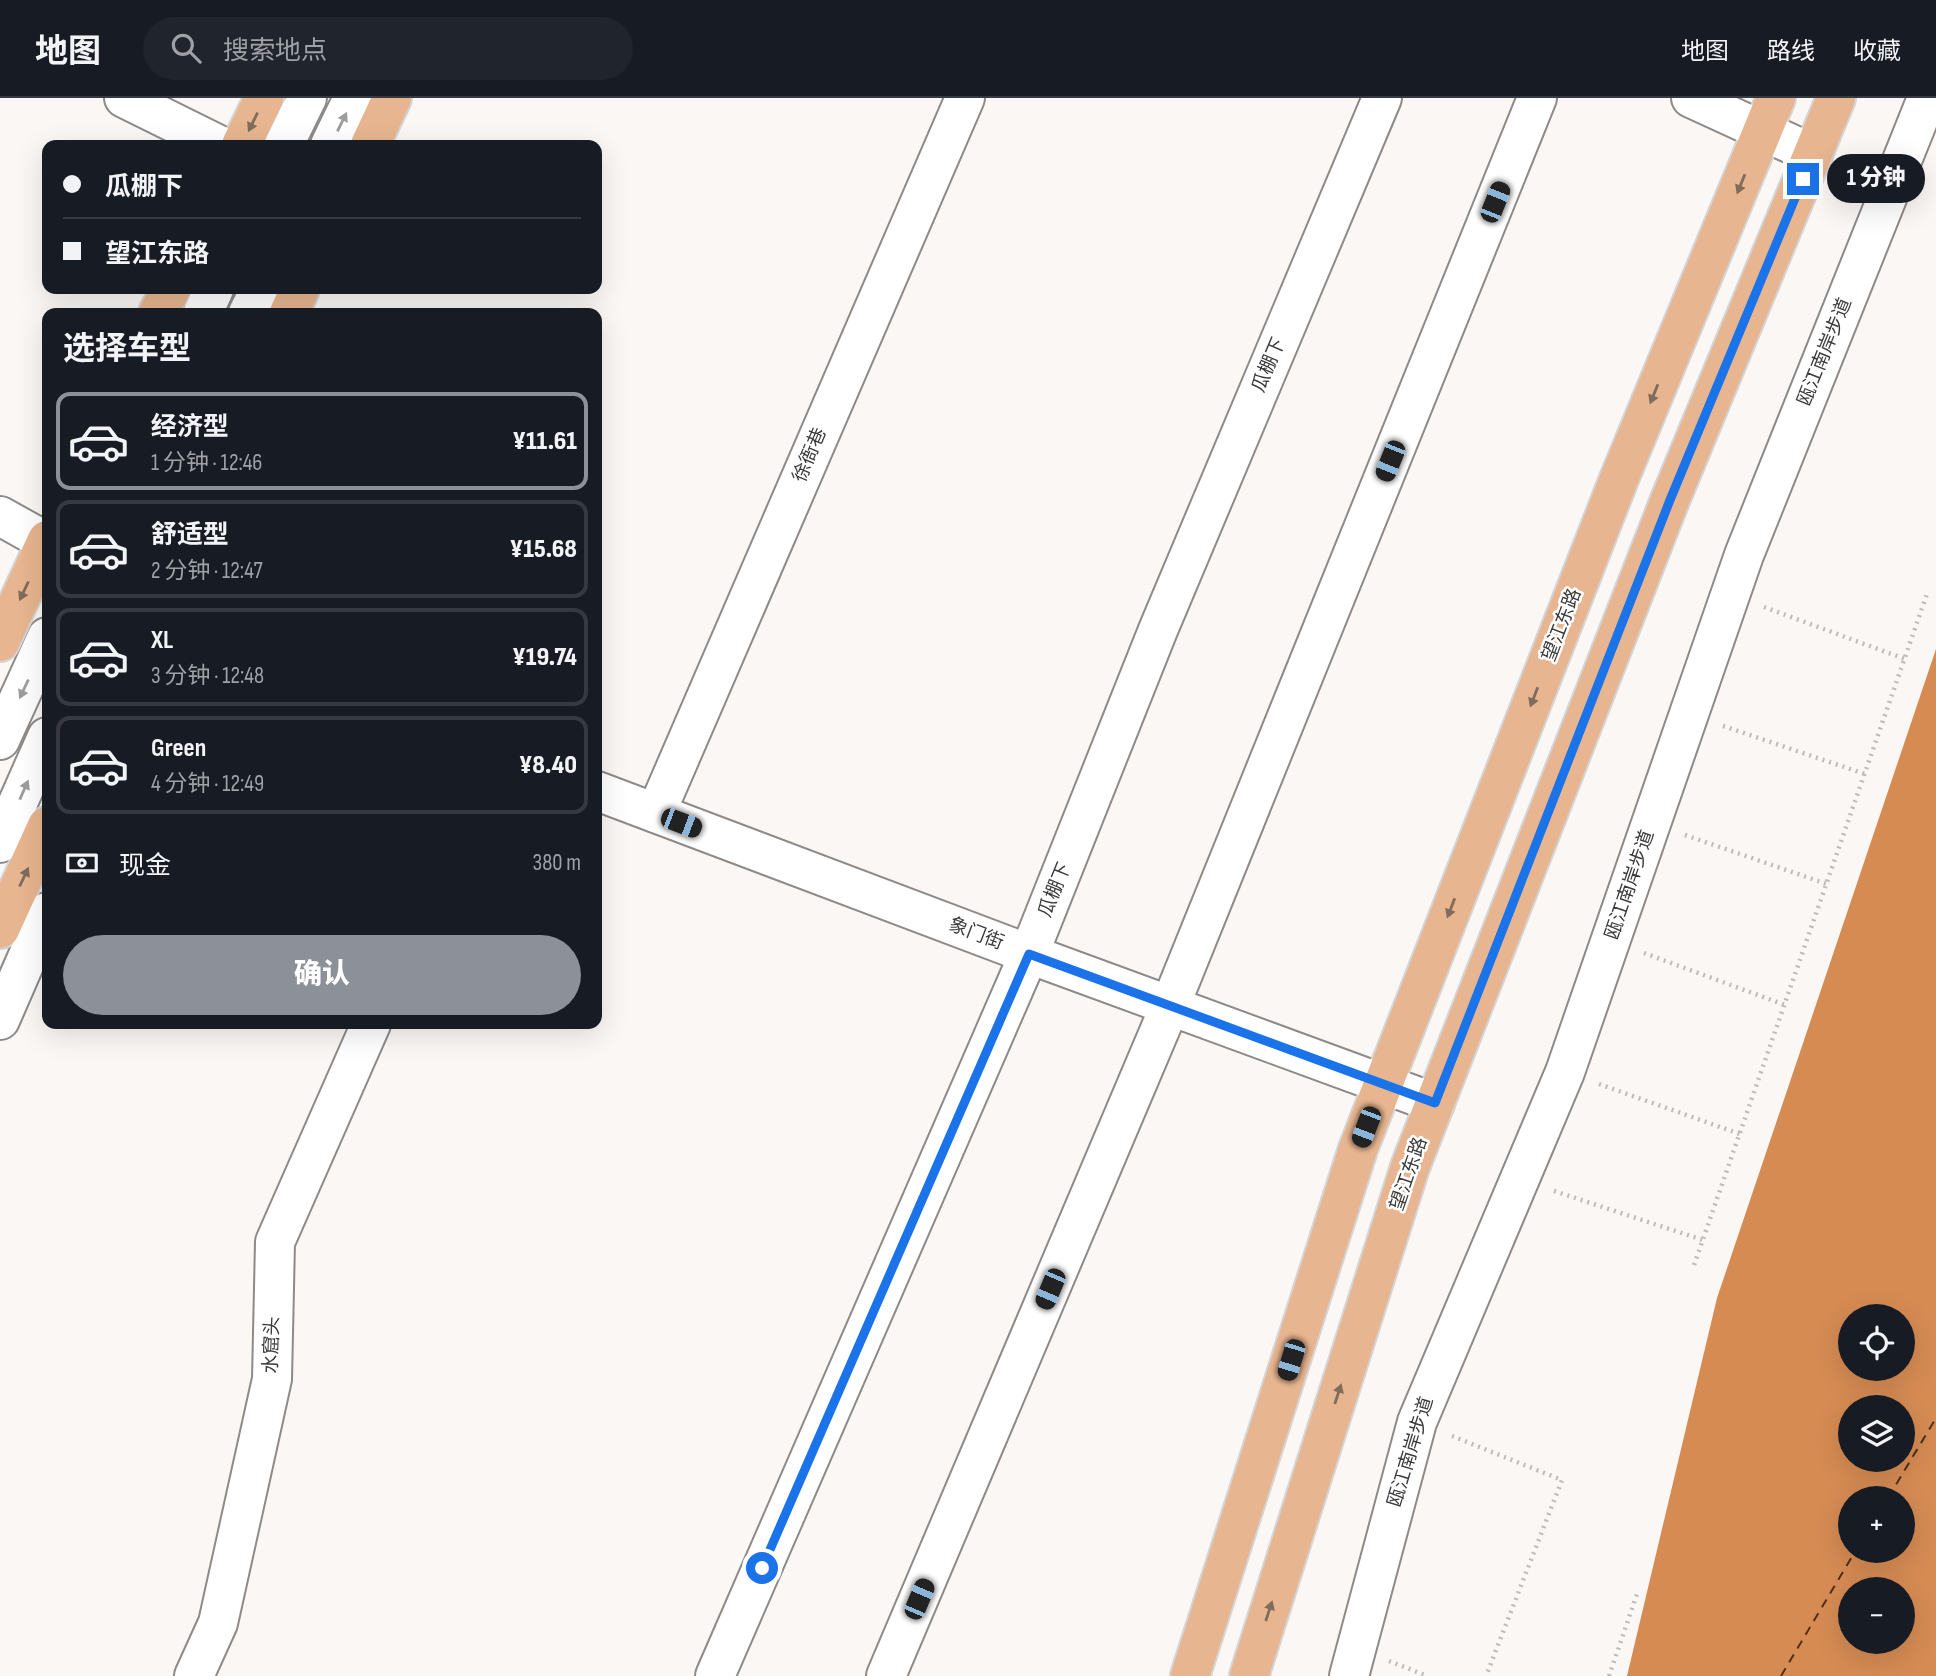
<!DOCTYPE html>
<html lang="zh">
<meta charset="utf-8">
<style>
:root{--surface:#171b24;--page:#20242c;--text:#f1f3f6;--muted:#9ea1a6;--line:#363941;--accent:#8c9099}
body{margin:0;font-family:"Sofia Sans Condensed","Noto Sans SC",sans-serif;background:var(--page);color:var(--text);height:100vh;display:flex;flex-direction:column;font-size:26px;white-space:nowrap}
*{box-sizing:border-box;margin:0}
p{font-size:23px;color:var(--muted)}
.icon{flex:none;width:38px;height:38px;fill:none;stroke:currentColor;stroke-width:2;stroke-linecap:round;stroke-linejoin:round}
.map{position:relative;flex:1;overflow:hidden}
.panel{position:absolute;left:42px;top:210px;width:560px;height:721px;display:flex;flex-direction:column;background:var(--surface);border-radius:14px;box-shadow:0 7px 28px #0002}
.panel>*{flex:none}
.hud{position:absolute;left:42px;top:42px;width:560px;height:154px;border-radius:14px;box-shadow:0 7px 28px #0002;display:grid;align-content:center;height:154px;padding:0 21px;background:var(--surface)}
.fabs{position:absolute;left:1838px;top:1206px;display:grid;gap:14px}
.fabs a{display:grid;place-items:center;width:77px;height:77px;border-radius:50%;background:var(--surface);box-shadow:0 7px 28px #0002;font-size:35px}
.end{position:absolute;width:32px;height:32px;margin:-16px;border:9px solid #1a73e8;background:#fff;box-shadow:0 0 0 4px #fff}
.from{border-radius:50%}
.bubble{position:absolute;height:49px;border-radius:24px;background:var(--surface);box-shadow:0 7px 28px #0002;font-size:23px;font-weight:800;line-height:49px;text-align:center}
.car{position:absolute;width:21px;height:42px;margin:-21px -10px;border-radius:9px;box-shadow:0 0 5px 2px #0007;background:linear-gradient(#222 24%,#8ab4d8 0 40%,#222 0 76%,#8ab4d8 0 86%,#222 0)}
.hud b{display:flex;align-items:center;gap:24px;height:66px;font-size:26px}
.hud b+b{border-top:2px solid var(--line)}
.hud i{width:18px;height:18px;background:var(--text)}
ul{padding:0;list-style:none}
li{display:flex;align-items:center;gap:21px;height:98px;margin:0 14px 10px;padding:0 7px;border:4px solid var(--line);border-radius:14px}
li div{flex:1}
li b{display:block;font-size:26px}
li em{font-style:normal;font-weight:800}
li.active{border-color:var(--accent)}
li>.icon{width:63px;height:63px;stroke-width:1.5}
h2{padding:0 21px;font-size:32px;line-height:84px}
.pay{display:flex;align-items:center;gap:18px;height:77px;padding:0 21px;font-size:26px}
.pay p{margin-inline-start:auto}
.action{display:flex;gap:14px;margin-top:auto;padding:14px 21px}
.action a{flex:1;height:80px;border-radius:42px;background:var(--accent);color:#fff;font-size:28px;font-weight:800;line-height:80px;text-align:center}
header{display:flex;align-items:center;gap:42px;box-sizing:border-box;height:98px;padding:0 35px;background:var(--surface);border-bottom:2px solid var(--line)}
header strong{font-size:33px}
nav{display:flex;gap:38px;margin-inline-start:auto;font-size:24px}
.search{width:490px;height:63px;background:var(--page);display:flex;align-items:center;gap:18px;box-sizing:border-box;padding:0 24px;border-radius:38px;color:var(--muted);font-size:26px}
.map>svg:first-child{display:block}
</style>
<header>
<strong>地图</strong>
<div class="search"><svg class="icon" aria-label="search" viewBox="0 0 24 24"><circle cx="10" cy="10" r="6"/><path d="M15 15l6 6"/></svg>搜索地点</div>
<nav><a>地图</a><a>路线</a><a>收藏</a></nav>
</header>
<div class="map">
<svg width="1936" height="1578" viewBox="0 0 1936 1578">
<rect width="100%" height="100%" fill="#fbf7f4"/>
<path fill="#d68b53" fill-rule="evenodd" d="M1936,551V1578H1627L1717,1200ZM1850,1218H1902V1270H1850ZM1850,1309H1902V1362H1850ZM1850,1400H1902V1452H1850ZM1850,1491H1902V1544H1850Z"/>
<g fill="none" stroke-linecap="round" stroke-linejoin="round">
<g stroke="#503018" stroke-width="2" stroke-dasharray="9 7" stroke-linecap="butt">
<polyline points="1888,1400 1936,1320"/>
<polyline points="1781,1578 1856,1452"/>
</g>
<defs>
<g id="minor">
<polyline points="124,0 219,47"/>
<polyline points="1691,0 1813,56"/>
<polyline points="284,47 307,0"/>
<polyline points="330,47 353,0"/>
<polyline points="203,215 214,191"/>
<polyline points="248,215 260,191"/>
<polyline points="0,418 47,444"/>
<polyline points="0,642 47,539"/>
<polyline points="597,693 1029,856 1435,1005"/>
<polyline points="656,715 965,0"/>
<polyline points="0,745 47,639"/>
<polyline points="0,922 47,814"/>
<polyline points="194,1578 218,1525 272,1281 275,1144 371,926"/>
<polyline points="715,1578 1029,856 1158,532 1382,0"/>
<polyline points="886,1578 1170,908 1537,0"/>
<polyline points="1349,1578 1417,1324 1565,974 1744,457 1927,0"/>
</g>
<g id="major">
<polyline points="241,47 264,0"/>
<polyline points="370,47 392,0"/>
<polyline points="158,215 171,191"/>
<polyline points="289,215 300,191"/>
<polyline points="0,544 47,442"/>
<polyline points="0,831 47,728"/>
<polyline points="1190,1578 1358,1051 1619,381 1776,0"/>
<polyline points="1249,1578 1410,1069 1670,402 1836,0"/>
</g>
</defs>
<use href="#minor" stroke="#8e8a87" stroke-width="42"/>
<use href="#major" stroke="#d4d4d4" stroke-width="42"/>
<g stroke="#bebbb9" stroke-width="4.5" stroke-dasharray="2 5" stroke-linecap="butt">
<polyline points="1764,509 1905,561"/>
<polyline points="1723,628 1865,676"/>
<polyline points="1685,737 1827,786"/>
<polyline points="1644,855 1785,907"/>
<polyline points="1599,986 1740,1036"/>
<polyline points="1554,1093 1703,1142"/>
<polyline points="1694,1167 1928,493"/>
<polyline points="1452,1338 1562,1382 1486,1578"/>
<polyline points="1389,1563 1427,1578"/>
<polyline points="1609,1578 1637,1496"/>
</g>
<use href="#minor" stroke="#fff" stroke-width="38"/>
<use href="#major" stroke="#e7b58f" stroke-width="38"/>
</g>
<defs><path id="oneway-solid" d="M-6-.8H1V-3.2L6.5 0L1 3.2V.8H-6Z" transform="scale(1.75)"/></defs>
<g fill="#806c5c">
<use href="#oneway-solid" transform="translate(253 24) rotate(116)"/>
<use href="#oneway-solid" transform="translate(1741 86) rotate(112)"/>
<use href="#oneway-solid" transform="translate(1654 296) rotate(112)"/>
<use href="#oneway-solid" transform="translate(24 493) rotate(115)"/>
<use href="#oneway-solid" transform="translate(1534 599) rotate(111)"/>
<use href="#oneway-solid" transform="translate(24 779) rotate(-65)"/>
<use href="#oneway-solid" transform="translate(1451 810) rotate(111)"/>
<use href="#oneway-solid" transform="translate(1338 1296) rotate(-72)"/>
<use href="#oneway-solid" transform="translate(1269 1513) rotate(-72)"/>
</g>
<g fill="#9e9d9c">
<use href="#oneway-solid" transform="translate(342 24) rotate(-64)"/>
<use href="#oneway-solid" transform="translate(24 591) rotate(115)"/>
<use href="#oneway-solid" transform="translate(24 692) rotate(-66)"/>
</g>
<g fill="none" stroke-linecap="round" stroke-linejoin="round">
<polyline stroke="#1a73e8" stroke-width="9" points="762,1470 1029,856 1435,1005 1670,402 1803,81"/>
</g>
<g text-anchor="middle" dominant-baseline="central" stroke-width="5" stroke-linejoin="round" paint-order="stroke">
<g font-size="19" fill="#3c3b3a" stroke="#fff">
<text transform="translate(1825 254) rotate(-68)">瓯江南岸步道</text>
<text transform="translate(1269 267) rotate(-67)">瓜棚下</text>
<text transform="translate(810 357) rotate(-67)">徐衙巷</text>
<text transform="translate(1562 527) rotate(-69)">望江东路</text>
<text transform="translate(1630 787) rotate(-71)">瓯江南岸步道</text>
<text transform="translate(1055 792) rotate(-68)">瓜棚下</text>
<text transform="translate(976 836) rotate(21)">象门街</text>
<text transform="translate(1409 1076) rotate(-71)">望江东路</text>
<text transform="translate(272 1247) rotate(-88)">水窟头</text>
<text transform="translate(1411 1354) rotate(-73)">瓯江南岸步道</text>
</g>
</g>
</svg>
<div class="fabs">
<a><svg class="icon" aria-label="locate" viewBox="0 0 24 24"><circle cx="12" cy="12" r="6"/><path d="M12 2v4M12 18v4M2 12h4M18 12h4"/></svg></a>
<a><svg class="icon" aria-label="layers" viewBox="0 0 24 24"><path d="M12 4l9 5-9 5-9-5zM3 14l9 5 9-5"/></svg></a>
<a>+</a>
<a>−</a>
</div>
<i class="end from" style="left:762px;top:1470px"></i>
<i class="end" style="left:1803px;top:81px"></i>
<div class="bubble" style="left:1827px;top:56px;width:98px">1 分钟</div>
<i class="car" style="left:1495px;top:104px;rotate:22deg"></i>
<i class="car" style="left:1390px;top:363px;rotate:202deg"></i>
<i class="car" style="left:681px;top:725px;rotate:111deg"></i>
<i class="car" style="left:1366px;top:1029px;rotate:201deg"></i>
<i class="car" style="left:1050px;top:1191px;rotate:203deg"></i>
<i class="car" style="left:1291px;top:1262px;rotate:197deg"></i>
<i class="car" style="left:919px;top:1501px;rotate:23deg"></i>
<div class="hud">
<b><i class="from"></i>瓜棚下</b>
<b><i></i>望江东路</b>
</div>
<section class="panel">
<h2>选择车型</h2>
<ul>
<li class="active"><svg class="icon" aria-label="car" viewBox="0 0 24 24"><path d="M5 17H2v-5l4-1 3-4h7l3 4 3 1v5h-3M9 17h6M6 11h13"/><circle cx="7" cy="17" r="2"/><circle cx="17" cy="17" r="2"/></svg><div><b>经济型</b><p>1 分钟 · 12:46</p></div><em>¥11.61</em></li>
<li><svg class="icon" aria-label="car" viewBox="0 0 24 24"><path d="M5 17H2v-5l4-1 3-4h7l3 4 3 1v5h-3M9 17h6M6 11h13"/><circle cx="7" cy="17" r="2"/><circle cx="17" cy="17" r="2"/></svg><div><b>舒适型</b><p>2 分钟 · 12:47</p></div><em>¥15.68</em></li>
<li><svg class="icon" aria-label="car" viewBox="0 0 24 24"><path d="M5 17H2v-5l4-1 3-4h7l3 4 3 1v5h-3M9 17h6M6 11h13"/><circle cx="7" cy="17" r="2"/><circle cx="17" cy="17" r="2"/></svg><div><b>XL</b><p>3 分钟 · 12:48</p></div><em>¥19.74</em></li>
<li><svg class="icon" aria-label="car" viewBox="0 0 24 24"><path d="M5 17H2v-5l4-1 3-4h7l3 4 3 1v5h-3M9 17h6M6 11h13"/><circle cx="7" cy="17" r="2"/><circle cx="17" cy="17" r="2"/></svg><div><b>Green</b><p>4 分钟 · 12:49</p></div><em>¥8.40</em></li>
</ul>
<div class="pay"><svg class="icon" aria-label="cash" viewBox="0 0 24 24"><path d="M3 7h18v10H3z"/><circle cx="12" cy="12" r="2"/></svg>现金<p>380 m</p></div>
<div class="action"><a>确认</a></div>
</section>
</div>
